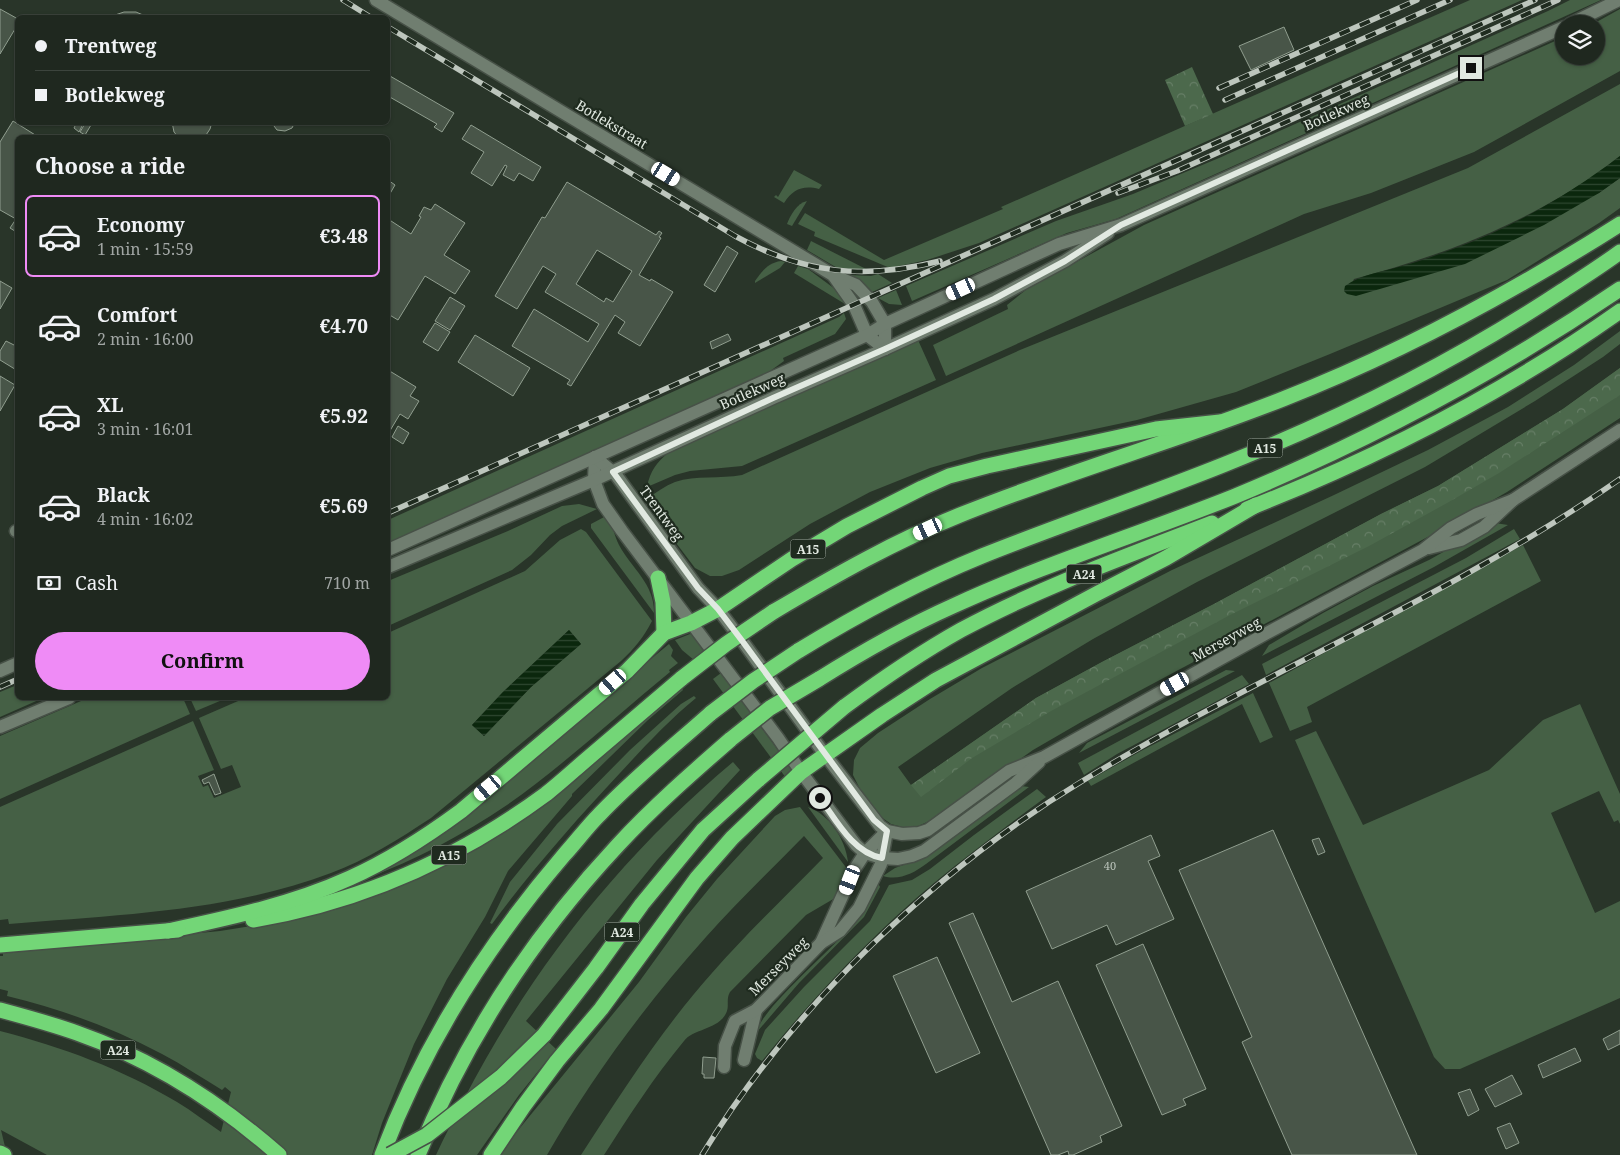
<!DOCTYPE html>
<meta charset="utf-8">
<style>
:root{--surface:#1f281f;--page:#273028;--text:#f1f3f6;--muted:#a1a6a4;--line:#3c443d;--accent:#ef8bf6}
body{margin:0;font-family:"Noto Serif",serif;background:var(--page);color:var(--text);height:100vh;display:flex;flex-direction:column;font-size:19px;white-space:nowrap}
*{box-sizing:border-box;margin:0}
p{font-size:16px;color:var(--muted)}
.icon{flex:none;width:28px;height:28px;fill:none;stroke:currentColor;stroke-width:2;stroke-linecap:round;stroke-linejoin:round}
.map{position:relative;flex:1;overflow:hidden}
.details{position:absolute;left:15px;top:135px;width:375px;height:565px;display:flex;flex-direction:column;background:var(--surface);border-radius:8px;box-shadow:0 1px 4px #0004,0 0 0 1px var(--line)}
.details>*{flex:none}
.banner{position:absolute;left:15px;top:15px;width:375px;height:110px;border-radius:8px;box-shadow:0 1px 4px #0004,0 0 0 1px var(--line);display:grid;align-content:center;height:110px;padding:0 20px;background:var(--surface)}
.buttons{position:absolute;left:1555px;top:15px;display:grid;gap:10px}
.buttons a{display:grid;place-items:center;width:50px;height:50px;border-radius:50%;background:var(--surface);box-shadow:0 1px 4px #0004,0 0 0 1px var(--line);font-size:25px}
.end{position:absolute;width:22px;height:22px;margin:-11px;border:6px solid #e1e9e1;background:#111;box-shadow:0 0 0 2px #111}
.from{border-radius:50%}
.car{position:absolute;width:15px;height:30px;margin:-15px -8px;border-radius:6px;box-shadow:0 0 4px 1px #0007;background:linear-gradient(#fff 24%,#345 0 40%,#fff 0 76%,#345 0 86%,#fff 0)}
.banner b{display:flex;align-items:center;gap:18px;height:48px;font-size:19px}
.banner b+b{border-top:1px solid var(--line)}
.banner i{width:12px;height:12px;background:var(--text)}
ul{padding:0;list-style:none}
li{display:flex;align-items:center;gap:15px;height:82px;margin:0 10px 8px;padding:0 10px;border:2px solid transparent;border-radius:8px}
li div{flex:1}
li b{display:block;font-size:19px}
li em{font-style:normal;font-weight:700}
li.current{border-color:var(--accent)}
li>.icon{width:45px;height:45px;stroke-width:1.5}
h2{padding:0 20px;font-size:22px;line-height:60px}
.pay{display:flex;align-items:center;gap:12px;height:55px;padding:0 20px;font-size:19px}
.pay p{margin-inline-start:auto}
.action{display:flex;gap:10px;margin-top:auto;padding:10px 20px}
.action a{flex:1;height:58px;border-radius:30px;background:var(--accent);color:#111;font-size:20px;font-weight:700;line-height:58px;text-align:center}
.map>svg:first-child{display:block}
</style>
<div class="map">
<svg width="1620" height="1155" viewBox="0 0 1620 1155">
<defs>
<pattern id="forest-crowns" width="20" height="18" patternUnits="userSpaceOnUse" patternTransform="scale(1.25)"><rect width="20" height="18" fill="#4c694c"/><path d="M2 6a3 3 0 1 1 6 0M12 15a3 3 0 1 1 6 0" fill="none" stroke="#667e66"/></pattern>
<pattern id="water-rules" width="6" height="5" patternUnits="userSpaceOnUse" patternTransform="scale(1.25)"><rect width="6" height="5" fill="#0b270d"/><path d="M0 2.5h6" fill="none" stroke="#2e4630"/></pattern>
</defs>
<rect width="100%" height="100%" fill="#293529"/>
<g fill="#456045" fill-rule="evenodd">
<polygon points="1470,0 1522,0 979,243 927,260 890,268 814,236 815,232 798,224 805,213 884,260 1003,209 1001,207"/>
<polygon points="1570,0 1601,0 1116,219 1067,233 912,301 906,286 1056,221 1133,194 1219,158 1548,11"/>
<polygon points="1620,9 1620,71 1474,152 1371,193 1304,214 946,376 933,345 1008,309 1007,305 1027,289 1144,225 1564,37 1564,56 1596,56 1596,24 1593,24"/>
<path d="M1620,84V156C1609,164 1598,174 1586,181C1514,228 1437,257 1354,279L1347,294L1599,193L1620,178V208L1599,223L1507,280L1330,354L1236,392L1137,420L982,453L930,468L870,492L810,524L739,570L722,576H710L695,568L655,515L648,498C657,492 665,486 675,482C696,475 720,479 742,475L1020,350L1468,168Z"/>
<path d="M794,170L822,185L819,189C803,185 793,189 784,203L774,197L776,195L778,197Z"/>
<path d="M807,201L792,226L787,224C790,216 797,203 807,201Z"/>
<polygon points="811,241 868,270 839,269 807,250"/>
<path d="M781,261L785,262L780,268L755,283V281C762,271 768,263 781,261Z"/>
<polygon points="798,266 808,269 839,292 845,304 794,273"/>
<polygon points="878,274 892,283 872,292 849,275 871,276"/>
<polygon points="896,290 902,305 889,304 878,298"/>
<polygon points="844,313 846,319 835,334 783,358 784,361 758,380 388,544 388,520 839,317"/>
<polygon points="1620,331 1620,344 1603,357 1535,401 1425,467 1197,582 1093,639 1012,688 898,767 911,785 1036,698 1102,662 1214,604 1381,514 1438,486 1563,409 1620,368 1620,418 1507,492 1437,532 1083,721 1033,750 936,818 916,827 906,828 891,824 877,814 862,793 853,775 854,760 860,748 878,733 930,699 982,668 1172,570 1334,495 1428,450 1508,407 1574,365"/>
<path d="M918,340L936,380L742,466L690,471L675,475L647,487C650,471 657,462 669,452Z"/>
<polygon points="579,504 597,509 562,526 550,535 531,555 512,570 388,626 388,581 508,531 562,506"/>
<path d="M606,516C613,525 614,535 619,545C631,568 655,584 654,613L591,528V524Z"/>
<polygon points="1495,523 1508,525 1434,567 1262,656 1269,645 1323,613 1373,586 1429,560"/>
<path d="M581,529L586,532L652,621C644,637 634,649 621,661L431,818C399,839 366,860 331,873C228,912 117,915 9,924L8,919L0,920V807L193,721L214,770L198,776L203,787L208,785L214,798L241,787L232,765L221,769L199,718L245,698H388V633L525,571L560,540ZM569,630L581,644L531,687L484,736L472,725L503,692Z"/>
<polygon points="1514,529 1520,539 1266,675 1262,664 1466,558"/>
<polygon points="1523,545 1541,581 1307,707 1312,722 1290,731 1269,683"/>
<polygon points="690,634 694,635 714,663 706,670 682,650 675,640"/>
<path d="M669,644L673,650L671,656L678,663L669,670L670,672C616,716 564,765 507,805C463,835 415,860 365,879L558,736Z"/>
<polygon points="1226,670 1235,671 1079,753 1087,743"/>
<polygon points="721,673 792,769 792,771 786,778 713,679"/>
<polygon points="1242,675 1249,684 1117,754 1084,775 1078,763"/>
<polygon points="17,685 18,698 43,698 0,717 0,692"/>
<path d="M682,688L683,690L648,720L572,794V796L508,871L485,917L447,979L414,1044L382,1123L372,1155H47L1,1130L7,1155H0V1031C62,1047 122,1069 177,1102C192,1111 206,1122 221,1132L231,1092L225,1087L222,1090C202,1078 183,1065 162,1054C113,1028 61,1009 7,996L8,991L0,989V956H3V952L220,931L277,922L425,874Z"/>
<polygon points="1253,693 1273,737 1260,743 1242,704 1091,786 1088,781 1141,751"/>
<path d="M694,696L696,698C668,721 645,746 620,773C575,821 532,870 492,924L490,923L510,882L557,824L630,750L681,704Z"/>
<polygon points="88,698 183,698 190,714 0,799 0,736"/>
<polygon points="190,698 227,698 196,711"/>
<polygon points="1580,704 1620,794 1620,824 1618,820 1614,822 1599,791 1551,813 1595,913 1620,901 1620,998 1460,1069 1445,1069 1434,1057 1295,740 1316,731 1363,825 1489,770 1543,720"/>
<path d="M733,762L740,770L657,860L526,1021L556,1049L519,1095L477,1155H436C444,1137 454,1119 463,1101C531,969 620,857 733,762Z"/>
<path d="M1021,786L1029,787L926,864C914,873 899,881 883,876L895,868L920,859Z"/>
<path d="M1037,789L1046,797C1008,825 970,853 934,883C871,936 814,996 762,1061L757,1058L755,1054L765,1030L804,987L870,921L889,885L912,880L930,869L974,835Z"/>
<path d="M800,807L848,870L835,898L806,915L730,992C726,999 729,1005 727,1011C720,1030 694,1028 684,1041C654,1077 629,1116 604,1155H581C622,1092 662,1029 712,973C747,933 786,896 823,858L804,836C771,870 737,902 706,937C646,1004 592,1077 547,1155H501L515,1134L639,982L686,917L717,879L775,816L785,810Z"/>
<path d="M808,807C830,815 845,839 848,862Z"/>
<path d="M878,883L880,887L864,917L799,983L757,1032C759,1011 834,947 852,926C862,914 870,897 878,883Z"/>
</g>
<g fill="url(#forest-crowns)">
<polygon points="1192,67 1213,114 1185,126 1165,80"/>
<polygon points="1620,368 1620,395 1499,473 1447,503 1369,546 1230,615 1051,711 972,758 921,797 911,785 1036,698 1102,662 1214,604 1381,514 1438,486 1563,409"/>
</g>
<g fill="url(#water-rules)">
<path d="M1620,156V178L1599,193L1544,225L1465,264L1356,296L1347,294L1344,291L1345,286C1361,274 1383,272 1402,266C1419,262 1436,255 1453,249C1512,228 1570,194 1620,156Z"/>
<polygon points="569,630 581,644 531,687 484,736 472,725 503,692"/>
</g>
<g fill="#485548" stroke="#909e8f" fill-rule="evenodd">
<polygon points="0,9 18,19 18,24 0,54"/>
<polygon points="124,12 136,12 150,18 106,18"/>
<polygon points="1284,27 1294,50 1251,70 1239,46"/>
<polygon points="390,76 454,113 442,132 434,127 437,124 388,96 388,80"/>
<polygon points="13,121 40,138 18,138 18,233 10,228 16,219 0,210 0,142"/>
<polygon points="77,122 84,122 79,132 74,128"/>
<polygon points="86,122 91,125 85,135 80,132"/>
<polygon points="172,122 212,122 210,129 204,138 179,138 174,132"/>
<polygon points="271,122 295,122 292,128 285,131 277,130"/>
<polygon points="471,125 541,167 533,181 519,173 514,181 503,175 507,166 505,165 492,186 471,173 484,152 462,139"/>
<polygon points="388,180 395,185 388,197"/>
<path d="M567,182L656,235L659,231L662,233L659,237L661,238L639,275L650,281L651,279L673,292L640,346L618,333L625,322L615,315L571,386L567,384L570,380L512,346L534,309L588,342L599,324L545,292L556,274L543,266L517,309L495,296L542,217L545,218ZM597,250L632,271L613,302L606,298L604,302L576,284Z"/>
<polygon points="435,204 465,223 444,255 470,271 455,294 425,276 398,320 388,314 388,219 411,234 421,217 419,216 424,207 431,210"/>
<polygon points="727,246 738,253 715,292 704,285"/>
<polygon points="0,281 12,288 0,309"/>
<polygon points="450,297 465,306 450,330 435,321"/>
<polygon points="435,323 450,332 438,351 423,342"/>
<polygon points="728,334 731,340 712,349 710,342"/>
<polygon points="475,335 530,368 513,396 458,362"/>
<polygon points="6,341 18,347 18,371 0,360 0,351"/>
<polygon points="388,370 416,387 410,396 419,401 408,419 400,414 388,434"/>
<polygon points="0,376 15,385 0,411"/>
<polygon points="398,426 409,433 403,444 392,437"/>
<polygon points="214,774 221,793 215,795 209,782 204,784 202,780"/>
<polygon points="1273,830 1417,1155 1292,1155 1242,1042 1252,1037 1179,870"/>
<polygon points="1151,835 1160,856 1148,861 1174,919 1116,945 1107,925 1052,949 1026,891"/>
<polygon points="1319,838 1325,852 1318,855 1312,840"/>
<polygon points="973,913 1012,1002 1058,981 1122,1126 1100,1136 1102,1142 1073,1155 1069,1155 1068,1151 1058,1155 1051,1155 949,923"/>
<polygon points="1143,944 1206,1089 1183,1099 1186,1105 1162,1115 1096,965"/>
<polygon points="937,957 980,1053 936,1073 893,976"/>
<polygon points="1620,1030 1620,1044 1608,1050 1603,1039"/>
<polygon points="1575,1048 1581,1061 1543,1078 1538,1065"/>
<polygon points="703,1057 716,1058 714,1078 704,1078 704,1074 702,1074"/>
<polygon points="1512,1075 1522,1094 1495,1107 1485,1089"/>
<polygon points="1470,1089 1479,1110 1468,1116 1458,1093"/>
<polygon points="1510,1123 1519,1143 1506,1149 1497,1128"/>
</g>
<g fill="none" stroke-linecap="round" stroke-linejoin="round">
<defs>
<g id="minor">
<polyline points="376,0 833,275 856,285 872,302 885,324 885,349"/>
<polyline points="833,275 854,305 867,335 885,349"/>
<polyline points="16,531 18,532"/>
<polyline points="0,671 18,663"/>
<polyline points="821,943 854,870 865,853 887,831"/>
<polyline points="744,1060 756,1010"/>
<polyline points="724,1067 725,1046 735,1021 756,1010 821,943 840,931 859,908 881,864 887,831"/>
</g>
<g id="tertiary">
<polyline points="1429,548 1461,540 1484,527 1513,500 1620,430"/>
<polyline points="826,756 880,826 887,831 902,834 919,833 928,830 1009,771 1044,757 1267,633 1423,550 1451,528 1477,514 1513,500"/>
<polyline points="801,772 856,845 865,853 882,858 898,859 912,856 924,851 1016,783 1039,762"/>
</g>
<g id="secondary">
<polyline points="1570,24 1619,0"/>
<polyline points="595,457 594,480 603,504 622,531 778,738 801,772"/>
<polyline points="595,457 616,475 698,588 718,609 743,642 826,756"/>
<polyline points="388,550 867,335 885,324 1059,244 1121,225 1564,27"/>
<polyline points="388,567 594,480 773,398 885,349 994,299 1065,261 1108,233"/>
<polyline points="0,727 69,698"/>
</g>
<g id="motorway">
<path d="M1247,509C1376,458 1507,391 1620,311"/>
<polyline points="658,578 663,602 664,633"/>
<path d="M773,612C834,576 895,541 960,515C1066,472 1177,441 1283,399C1401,353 1513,292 1620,224"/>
<path d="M798,651C857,615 918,582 982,556C1062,524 1143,497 1223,465C1342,418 1456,361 1562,291C1582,278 1601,266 1620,252"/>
<path d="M819,679C862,652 906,627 953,606C1044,564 1140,534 1233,497C1369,441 1498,372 1620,289"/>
<path d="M844,707C882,679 920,653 961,630C1041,587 1127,556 1212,523"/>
<path d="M253,920C361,902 458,859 546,794C560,783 573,771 587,759C619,732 650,705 682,678"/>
<path d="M168,931C229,918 293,904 350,878C388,861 427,836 461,811L627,671L664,633L691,623L718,609L792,559L847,526L922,488L949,476L987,466L1156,429L1220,422"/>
<polyline points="0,945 178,930"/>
<path d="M0,1010C26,1017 52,1024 77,1033C151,1059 220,1103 279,1155"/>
<polyline points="544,1035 596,968 642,904 703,830 759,779"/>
<polyline points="0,1153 4,1155"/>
<path d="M382,1155C424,1044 488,944 564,855C576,842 587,827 599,815C634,778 674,746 711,713"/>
<path d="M418,1155C465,1040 533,936 618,845C653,807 692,773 731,739"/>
<polyline points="491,1155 523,1107 557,1061 601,1009 697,878 732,838 801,772 882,715 936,680 1098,593 1166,558 1256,505"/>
</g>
</defs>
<use href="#minor" stroke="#475147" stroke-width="15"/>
<use href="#tertiary" stroke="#475147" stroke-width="15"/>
<use href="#secondary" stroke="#475147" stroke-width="15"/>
<use href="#motorway" stroke="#475147" stroke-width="18"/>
<use href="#minor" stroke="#707e70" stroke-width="12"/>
<use href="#tertiary" stroke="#707e70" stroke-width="12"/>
<use href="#secondary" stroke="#707e70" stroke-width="12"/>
<use href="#motorway" stroke="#73d677" stroke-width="15"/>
<defs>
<g id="rail">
<polyline points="343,0 372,18"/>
<path d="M388,27L735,236C804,274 864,280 940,261"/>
<polyline points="1219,88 1417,0"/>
<polyline points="1225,100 1450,0"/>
<polyline points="1118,193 1177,171 1558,0"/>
<polyline points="388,513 1535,0"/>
<polyline points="0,687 18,679"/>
<path d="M702,1155C792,1007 936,869 1084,780C1259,674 1451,597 1620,479"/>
</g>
</defs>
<use href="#rail" stroke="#bdc6bd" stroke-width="5.5"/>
<use href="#rail" stroke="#1f2b1f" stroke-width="4" stroke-dasharray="11" stroke-linecap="butt"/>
<defs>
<g id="motorway-bridge">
<polyline points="682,678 726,644 773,612"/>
<polyline points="711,713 753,681 798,651"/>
<polyline points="731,739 770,708 819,679"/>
<polyline points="759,779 844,707"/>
<polyline points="390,1155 427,1135 501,1077 544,1035"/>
</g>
</defs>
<use href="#motorway-bridge" stroke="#475147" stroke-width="18" stroke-linecap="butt"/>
<use href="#motorway-bridge" stroke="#73d677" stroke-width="15"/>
</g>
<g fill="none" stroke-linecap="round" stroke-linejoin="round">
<path stroke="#e1e9e1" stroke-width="6" d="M820,798C836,820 853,853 882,858L887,831L874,820L743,642L718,609L698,588L613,472L773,398L885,349L994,299L1065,261L1121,225L1471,68"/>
</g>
<g text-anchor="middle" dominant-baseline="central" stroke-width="4.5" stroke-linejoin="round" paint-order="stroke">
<g font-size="11" fill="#bbc4bb">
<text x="1110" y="865">40</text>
</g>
<g fill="#1f2b1f" stroke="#a7b0a7" stroke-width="1">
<rect x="1247.5" y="438.5" width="35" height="19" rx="4"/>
<rect x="790.5" y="539.5" width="35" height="19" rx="4"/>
<rect x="1066.5" y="564.5" width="35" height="19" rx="4"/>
<rect x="431.5" y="845.5" width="35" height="19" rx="4"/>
<rect x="604.5" y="922.5" width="35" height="19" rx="4"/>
<rect x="100.5" y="1040.5" width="35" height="19" rx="4"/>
</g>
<g font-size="12" font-weight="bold" fill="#e1e9e1">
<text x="1265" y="448">A15</text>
<text x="808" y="549">A15</text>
<text x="1084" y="574">A24</text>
<text x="449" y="855">A15</text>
<text x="622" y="932">A24</text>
<text x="118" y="1050">A24</text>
</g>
<g font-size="14" fill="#e1e9e1" stroke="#1f2b1f">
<text transform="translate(1336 112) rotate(-24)">Botlekweg</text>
<text transform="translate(612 124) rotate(31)">Botlekstraat</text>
<text transform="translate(752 391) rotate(-24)">Botlekweg</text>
<text transform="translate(662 513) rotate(54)">Trentweg</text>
<text transform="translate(1226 639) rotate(-29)">Merseyweg</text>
<text transform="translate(778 966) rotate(-45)">Merseyweg</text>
</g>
</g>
</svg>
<div class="buttons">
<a><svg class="icon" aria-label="layers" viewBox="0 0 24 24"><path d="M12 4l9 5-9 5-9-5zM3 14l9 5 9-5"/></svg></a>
</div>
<i class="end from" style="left:820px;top:798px"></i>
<i class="end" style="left:1471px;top:68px"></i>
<i class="car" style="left:666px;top:174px;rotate:121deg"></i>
<i class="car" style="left:961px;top:289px;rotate:245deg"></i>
<i class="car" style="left:928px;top:529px;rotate:245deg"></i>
<i class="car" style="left:613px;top:682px;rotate:229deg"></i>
<i class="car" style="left:1175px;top:684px;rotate:241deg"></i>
<i class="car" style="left:488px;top:788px;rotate:230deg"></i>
<i class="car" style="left:850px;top:880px;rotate:201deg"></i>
<div class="banner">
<b><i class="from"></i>Trentweg</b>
<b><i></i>Botlekweg</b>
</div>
<section class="details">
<h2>Choose a ride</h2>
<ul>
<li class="current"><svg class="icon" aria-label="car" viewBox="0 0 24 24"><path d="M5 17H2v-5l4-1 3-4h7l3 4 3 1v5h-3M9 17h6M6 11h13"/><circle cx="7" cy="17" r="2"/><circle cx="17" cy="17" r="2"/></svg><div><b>Economy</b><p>1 min · 15:59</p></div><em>€3.48</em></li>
<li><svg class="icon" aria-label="car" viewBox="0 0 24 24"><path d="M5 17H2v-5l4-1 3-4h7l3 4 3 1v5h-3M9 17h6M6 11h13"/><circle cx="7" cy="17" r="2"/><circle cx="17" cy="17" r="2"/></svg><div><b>Comfort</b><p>2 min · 16:00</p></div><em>€4.70</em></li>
<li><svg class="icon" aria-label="car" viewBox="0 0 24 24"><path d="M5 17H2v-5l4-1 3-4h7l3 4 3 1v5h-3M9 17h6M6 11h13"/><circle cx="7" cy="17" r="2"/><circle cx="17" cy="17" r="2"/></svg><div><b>XL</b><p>3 min · 16:01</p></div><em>€5.92</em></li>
<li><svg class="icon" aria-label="car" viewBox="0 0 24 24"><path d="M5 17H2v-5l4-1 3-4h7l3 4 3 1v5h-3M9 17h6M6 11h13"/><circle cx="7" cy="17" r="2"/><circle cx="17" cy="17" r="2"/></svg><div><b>Black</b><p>4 min · 16:02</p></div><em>€5.69</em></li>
</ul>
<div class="pay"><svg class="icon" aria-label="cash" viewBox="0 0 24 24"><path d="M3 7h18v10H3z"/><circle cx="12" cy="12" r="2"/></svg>Cash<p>710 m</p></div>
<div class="action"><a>Confirm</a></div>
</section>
</div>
